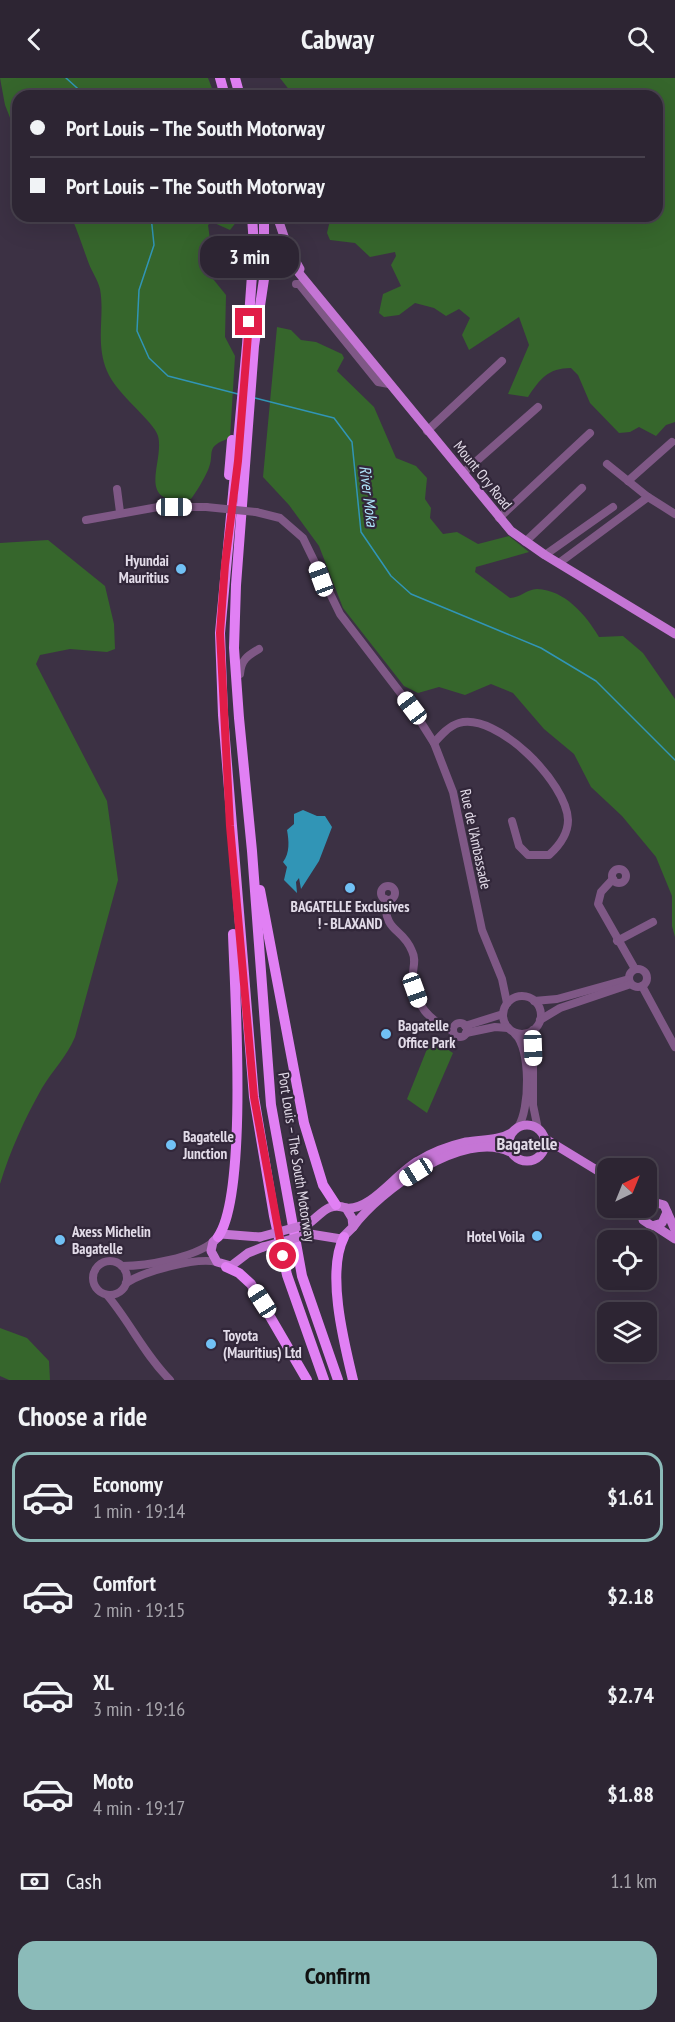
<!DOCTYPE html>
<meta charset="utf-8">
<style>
:root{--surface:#2d2533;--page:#352d3b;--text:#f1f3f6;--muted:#a7a5ac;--line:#48424e;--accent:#8bbbb9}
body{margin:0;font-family:"PT Sans Narrow",sans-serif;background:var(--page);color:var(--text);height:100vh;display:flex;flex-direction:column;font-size:22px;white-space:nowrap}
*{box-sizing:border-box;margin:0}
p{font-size:20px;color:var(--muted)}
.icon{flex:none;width:33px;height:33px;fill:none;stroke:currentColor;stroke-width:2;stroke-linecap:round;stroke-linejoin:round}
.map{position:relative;height:1302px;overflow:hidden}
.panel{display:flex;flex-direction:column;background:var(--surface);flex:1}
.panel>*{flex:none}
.guide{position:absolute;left:12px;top:12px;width:651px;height:132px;border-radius:18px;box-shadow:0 6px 24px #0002,0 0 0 2px var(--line);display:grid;align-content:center;height:132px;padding:0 18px;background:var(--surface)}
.needle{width:39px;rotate:43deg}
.fabs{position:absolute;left:597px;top:1080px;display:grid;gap:12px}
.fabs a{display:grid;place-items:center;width:60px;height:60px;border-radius:12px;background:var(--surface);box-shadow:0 6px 24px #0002,0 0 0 2px var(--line);font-size:30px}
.end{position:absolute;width:27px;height:27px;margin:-14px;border:8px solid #e11d48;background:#fff;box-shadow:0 0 0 3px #fff}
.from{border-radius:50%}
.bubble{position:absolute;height:42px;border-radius:18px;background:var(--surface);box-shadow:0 6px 24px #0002,0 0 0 2px var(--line);font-size:20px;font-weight:800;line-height:42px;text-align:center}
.car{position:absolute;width:18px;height:36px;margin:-18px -9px;border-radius:8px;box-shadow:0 0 4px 2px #0007;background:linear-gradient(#fff 24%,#345 0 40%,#fff 0 76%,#345 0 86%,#fff 0)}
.guide b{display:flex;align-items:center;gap:21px;height:57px;font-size:22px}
.guide b+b{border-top:2px solid var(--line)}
.guide i{width:15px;height:15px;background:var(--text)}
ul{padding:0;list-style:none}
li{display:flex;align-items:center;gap:18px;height:90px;margin:0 12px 9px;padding:0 6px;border:3px solid transparent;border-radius:18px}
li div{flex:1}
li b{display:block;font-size:22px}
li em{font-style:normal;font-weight:800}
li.selected{border-color:var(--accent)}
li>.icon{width:54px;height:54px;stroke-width:1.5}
h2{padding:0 18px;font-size:27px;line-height:72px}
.pay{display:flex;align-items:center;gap:15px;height:66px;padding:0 18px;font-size:22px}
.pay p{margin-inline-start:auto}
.cta{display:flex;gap:12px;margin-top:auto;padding:12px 18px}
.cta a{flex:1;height:69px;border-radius:18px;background:var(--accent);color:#111;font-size:24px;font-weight:800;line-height:69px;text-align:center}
header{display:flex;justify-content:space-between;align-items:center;height:78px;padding:0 18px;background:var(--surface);font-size:27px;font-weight:800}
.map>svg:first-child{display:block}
</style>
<header><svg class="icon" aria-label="back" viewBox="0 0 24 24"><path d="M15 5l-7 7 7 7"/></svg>Cabway<svg class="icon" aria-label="search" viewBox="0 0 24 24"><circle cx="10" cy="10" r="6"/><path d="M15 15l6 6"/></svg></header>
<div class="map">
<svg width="675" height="1302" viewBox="0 0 675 1302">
<rect width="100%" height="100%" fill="#3c3144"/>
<g fill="#36662c">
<polygon points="0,0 208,0 215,18 18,18 18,60 5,27"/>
<path d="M280,0H675V344L666,347L656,358L639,349L630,354L619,355L590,325L578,297L571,290C548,290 540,301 528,319L508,316L529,267L519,239L469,272L462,257L470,240L459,231L446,238L434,230L415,225L399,237L384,239L379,235L383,216L401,208L391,187L396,178L395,174L370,179L355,165L330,162L327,155L331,138H657V18H294Z"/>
<path d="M71,138H241L230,152L212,144L208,147L212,176L209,196L226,217L225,259L235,278L230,360C203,369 216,375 208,392C204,401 197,413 191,421C133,429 165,384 158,358C154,343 116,316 107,293C95,264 105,238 100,211C98,202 92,194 89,186C83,170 78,154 71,138Z"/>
<path d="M277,249L291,252L301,262L316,264L342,276L344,280L337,293L374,329L396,380L416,388L427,400L425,421L431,430L430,440L443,456L457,454L478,466L509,458L529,474L476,489L475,494L510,520C520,520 527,511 537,511C565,512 586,537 599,559L623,558L643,575L675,621V859L672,848V818L656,779L622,738L591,709L574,676L544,651L513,615L491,606L465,617L439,609L418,615L404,608L343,530L319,468L289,427L263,399Z"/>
<path d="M48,462L105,508L114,546L115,571L107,574L70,571L40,577L36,586L107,723L118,802L75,959C67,978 53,992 42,1010C25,1040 10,1073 0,1106V465Z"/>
<polygon points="431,961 453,975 427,1035 407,1021"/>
<polygon points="0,1250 27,1260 49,1283 50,1302 9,1302 0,1298"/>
</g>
<path fill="#3195b6" d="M303,732L317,738H325L332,749L319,783L301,811L299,800L296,804L297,815L284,802L287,789L283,784C290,775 289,763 287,752L294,746V736Z"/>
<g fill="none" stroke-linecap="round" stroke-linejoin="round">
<g stroke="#3195b6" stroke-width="1.5">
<polyline points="66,0 86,18"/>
<polyline points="151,138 154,167 139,212 137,253 149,280 168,298 238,316"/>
<polyline points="255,320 334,340 352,364 361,454 391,498 411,516 541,570 596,603 675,682"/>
</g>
<g stroke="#7f5886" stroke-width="8">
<polyline points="296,206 299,206 378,304 389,306"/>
<polyline points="427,353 502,283"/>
<polyline points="607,386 648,419 675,436"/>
<polyline points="463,395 538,329"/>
<polyline points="628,403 672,364"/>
<polyline points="117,411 120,434"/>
<polyline points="256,434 280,440 303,460 340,536 412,630 434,665 453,714 482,852 502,901 507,925"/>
<polyline points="499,440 590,355"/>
<polyline points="86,442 158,429 206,429"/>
<polyline points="525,464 582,410"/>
<polyline points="545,477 613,429"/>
<polyline points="559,485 648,419"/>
<path d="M240,596C241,582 247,578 259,571"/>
<path d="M434,665C441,657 449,648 459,645C497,634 567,705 568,742C568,756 559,768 549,777H528L519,768L512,743"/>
<circle cx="619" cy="798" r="7"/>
<polyline points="613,801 601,814 598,826 635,891"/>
<circle cx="388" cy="815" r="7"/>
<path d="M385,821C385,857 402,848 412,873C417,883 412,890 413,900C413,926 431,944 453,953"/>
<polyline points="617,863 653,844"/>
<circle cx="638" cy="900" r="9"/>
<polyline points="642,908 675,969"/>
<circle cx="522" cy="937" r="19"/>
<polyline points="534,923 557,921 629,901"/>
<polyline points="540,942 560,930 631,906"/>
<circle cx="460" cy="952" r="7"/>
<polyline points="465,948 503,936"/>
<polyline points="533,952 533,1027 538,1051"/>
<polyline points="466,955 495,949 508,950"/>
<path d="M515,956C531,970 530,1032 518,1049"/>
<circle cx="110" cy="1200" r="17"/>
<path d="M122,1188C147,1188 193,1180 213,1164"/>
<path d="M126,1205C145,1193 196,1179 217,1184"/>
<path d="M107,1217C130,1244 144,1276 170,1302"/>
</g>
<g stroke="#c575d5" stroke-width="9">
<polyline points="277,138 288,170 300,191"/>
<polyline points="272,187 285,185 294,189 511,453 545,477 675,556"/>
<circle cx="527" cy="1065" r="18"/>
<polyline points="544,1060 608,1099"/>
<polyline points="646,1122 664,1127 675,1152"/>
<path d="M346,1130C371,1133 396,1095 418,1083C433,1074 449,1068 466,1064C481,1061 498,1063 511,1055"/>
<polyline points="642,1130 643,1142 652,1148 662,1145 667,1134"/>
<path d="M308,1146C321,1137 328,1123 346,1130L352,1140L353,1149L341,1161L310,1156"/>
<polyline points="655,1148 675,1161"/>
<path d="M353,1149C379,1113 464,1051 510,1074"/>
<polyline points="260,1159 221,1156 213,1164 211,1173 217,1184 231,1188 248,1175 263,1169"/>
</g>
<g stroke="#e180f4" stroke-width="10">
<polyline points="220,0 225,18"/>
<polyline points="235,0 240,18"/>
<polyline points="252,138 254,169 247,267 220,555 223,637 254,1019 274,1138 287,1197 324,1302"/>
<polyline points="264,138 264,201 254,268 236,507 234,570 239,640 252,773 271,1027 302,1198 338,1302"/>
<polyline points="229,397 232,362"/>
<polyline points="260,812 304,1045 323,1107 336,1127"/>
<path d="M218,1159C248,1116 235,916 233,856"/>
<path d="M344,1159C326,1194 344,1265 353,1302"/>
<polyline points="226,1189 239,1195 251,1206 307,1302"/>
</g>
<polyline stroke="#7f5886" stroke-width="8" points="206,429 256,434"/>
<g stroke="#c575d5" stroke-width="9">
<polyline points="260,1159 308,1146"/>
<polyline points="263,1169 310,1156"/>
</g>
</g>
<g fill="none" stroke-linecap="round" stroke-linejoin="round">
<polyline stroke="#e11d48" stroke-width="8" points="249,244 238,383 225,487 220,555 230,748 254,1019 283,1178"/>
</g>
<g fill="#71c1f5" stroke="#32273a" stroke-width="2">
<circle cx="181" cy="491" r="6"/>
<circle cx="350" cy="810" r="6"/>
<circle cx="386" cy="956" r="6"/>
<circle cx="171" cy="1067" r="6"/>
<circle cx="537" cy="1158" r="6"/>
<circle cx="60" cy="1162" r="6"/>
<circle cx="211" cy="1266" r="6"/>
</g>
<g text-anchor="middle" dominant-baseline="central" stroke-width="4.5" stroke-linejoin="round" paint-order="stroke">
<g font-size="15" fill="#e2dbe8" stroke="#32273a">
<text transform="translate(483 397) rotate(51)">Mount Ory Road</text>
<text transform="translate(476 761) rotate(78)">Rue de l'Ambassade</text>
<text transform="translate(297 1079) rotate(81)">Port Louis – The South Motorway</text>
</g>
<g font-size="15" font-weight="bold" fill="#e2dbe8" stroke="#32273a" text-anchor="start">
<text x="169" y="482" text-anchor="end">Hyundai<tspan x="169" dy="17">Mauritius</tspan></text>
<text x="350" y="828" text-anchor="middle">BAGATELLE Exclusives<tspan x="350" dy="17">! - BLAXAND</tspan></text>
<text x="398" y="947">Bagatelle<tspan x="398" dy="17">Office Park</tspan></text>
<text x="183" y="1058">Bagatelle<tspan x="183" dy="17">Junction</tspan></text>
<text x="72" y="1153">Axess Michelin<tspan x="72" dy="17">Bagatelle</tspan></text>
<text x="525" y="1158" text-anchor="end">Hotel Voila</text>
<text x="223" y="1257">Toyota<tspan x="223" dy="17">(Mauritius) Ltd</tspan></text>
</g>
<g font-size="16" font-style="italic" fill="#afe5fb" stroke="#32273a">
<text transform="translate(369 418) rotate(83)">River Moka</text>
</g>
<g font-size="18" font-weight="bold" fill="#e2dbe8" stroke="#32273a">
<text x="527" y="1065">Bagatelle</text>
</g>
</g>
</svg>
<div class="fabs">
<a><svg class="needle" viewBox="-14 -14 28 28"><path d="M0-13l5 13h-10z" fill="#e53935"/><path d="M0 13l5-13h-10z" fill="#a7a5ac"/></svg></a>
<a><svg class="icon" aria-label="locate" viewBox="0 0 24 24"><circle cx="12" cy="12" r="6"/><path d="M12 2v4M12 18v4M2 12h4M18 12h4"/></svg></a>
<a><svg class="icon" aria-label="layers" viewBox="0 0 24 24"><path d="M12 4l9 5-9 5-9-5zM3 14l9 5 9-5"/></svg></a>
</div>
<i class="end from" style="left:283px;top:1178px"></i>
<i class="end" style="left:249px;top:244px"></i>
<div class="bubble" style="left:200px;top:158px;width:99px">3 min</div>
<i class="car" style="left:174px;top:429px;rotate:90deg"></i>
<i class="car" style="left:321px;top:501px;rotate:340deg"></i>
<i class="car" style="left:412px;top:630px;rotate:323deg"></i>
<i class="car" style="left:415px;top:912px;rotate:160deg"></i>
<i class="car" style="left:533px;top:970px;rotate:178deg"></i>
<i class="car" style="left:416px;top:1094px;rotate:238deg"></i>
<i class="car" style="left:262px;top:1223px;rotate:327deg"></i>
<div class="guide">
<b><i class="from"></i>Port Louis – The South Motorway</b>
<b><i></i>Port Louis – The South Motorway</b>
</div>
</div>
<section class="panel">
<h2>Choose a ride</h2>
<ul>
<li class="selected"><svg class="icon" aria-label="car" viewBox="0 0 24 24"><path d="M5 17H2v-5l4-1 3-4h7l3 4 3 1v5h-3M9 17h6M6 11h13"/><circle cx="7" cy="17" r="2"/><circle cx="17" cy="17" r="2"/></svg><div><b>Economy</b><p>1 min · 19:14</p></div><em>$1.61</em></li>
<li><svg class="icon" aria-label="car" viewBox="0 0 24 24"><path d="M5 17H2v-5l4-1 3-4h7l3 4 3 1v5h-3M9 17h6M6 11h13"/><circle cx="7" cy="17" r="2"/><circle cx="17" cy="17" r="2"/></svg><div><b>Comfort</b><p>2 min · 19:15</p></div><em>$2.18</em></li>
<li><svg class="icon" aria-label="car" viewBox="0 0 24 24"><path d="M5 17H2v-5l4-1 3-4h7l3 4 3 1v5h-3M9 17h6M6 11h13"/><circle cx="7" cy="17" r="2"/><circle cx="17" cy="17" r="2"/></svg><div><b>XL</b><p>3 min · 19:16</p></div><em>$2.74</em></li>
<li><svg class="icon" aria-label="car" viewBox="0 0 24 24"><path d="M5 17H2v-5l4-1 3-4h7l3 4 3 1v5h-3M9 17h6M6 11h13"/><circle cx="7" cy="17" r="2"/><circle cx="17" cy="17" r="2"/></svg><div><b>Moto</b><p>4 min · 19:17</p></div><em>$1.88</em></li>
</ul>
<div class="pay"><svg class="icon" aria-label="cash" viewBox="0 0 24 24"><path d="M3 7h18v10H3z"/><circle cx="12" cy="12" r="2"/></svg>Cash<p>1.1 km</p></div>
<div class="cta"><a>Confirm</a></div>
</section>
